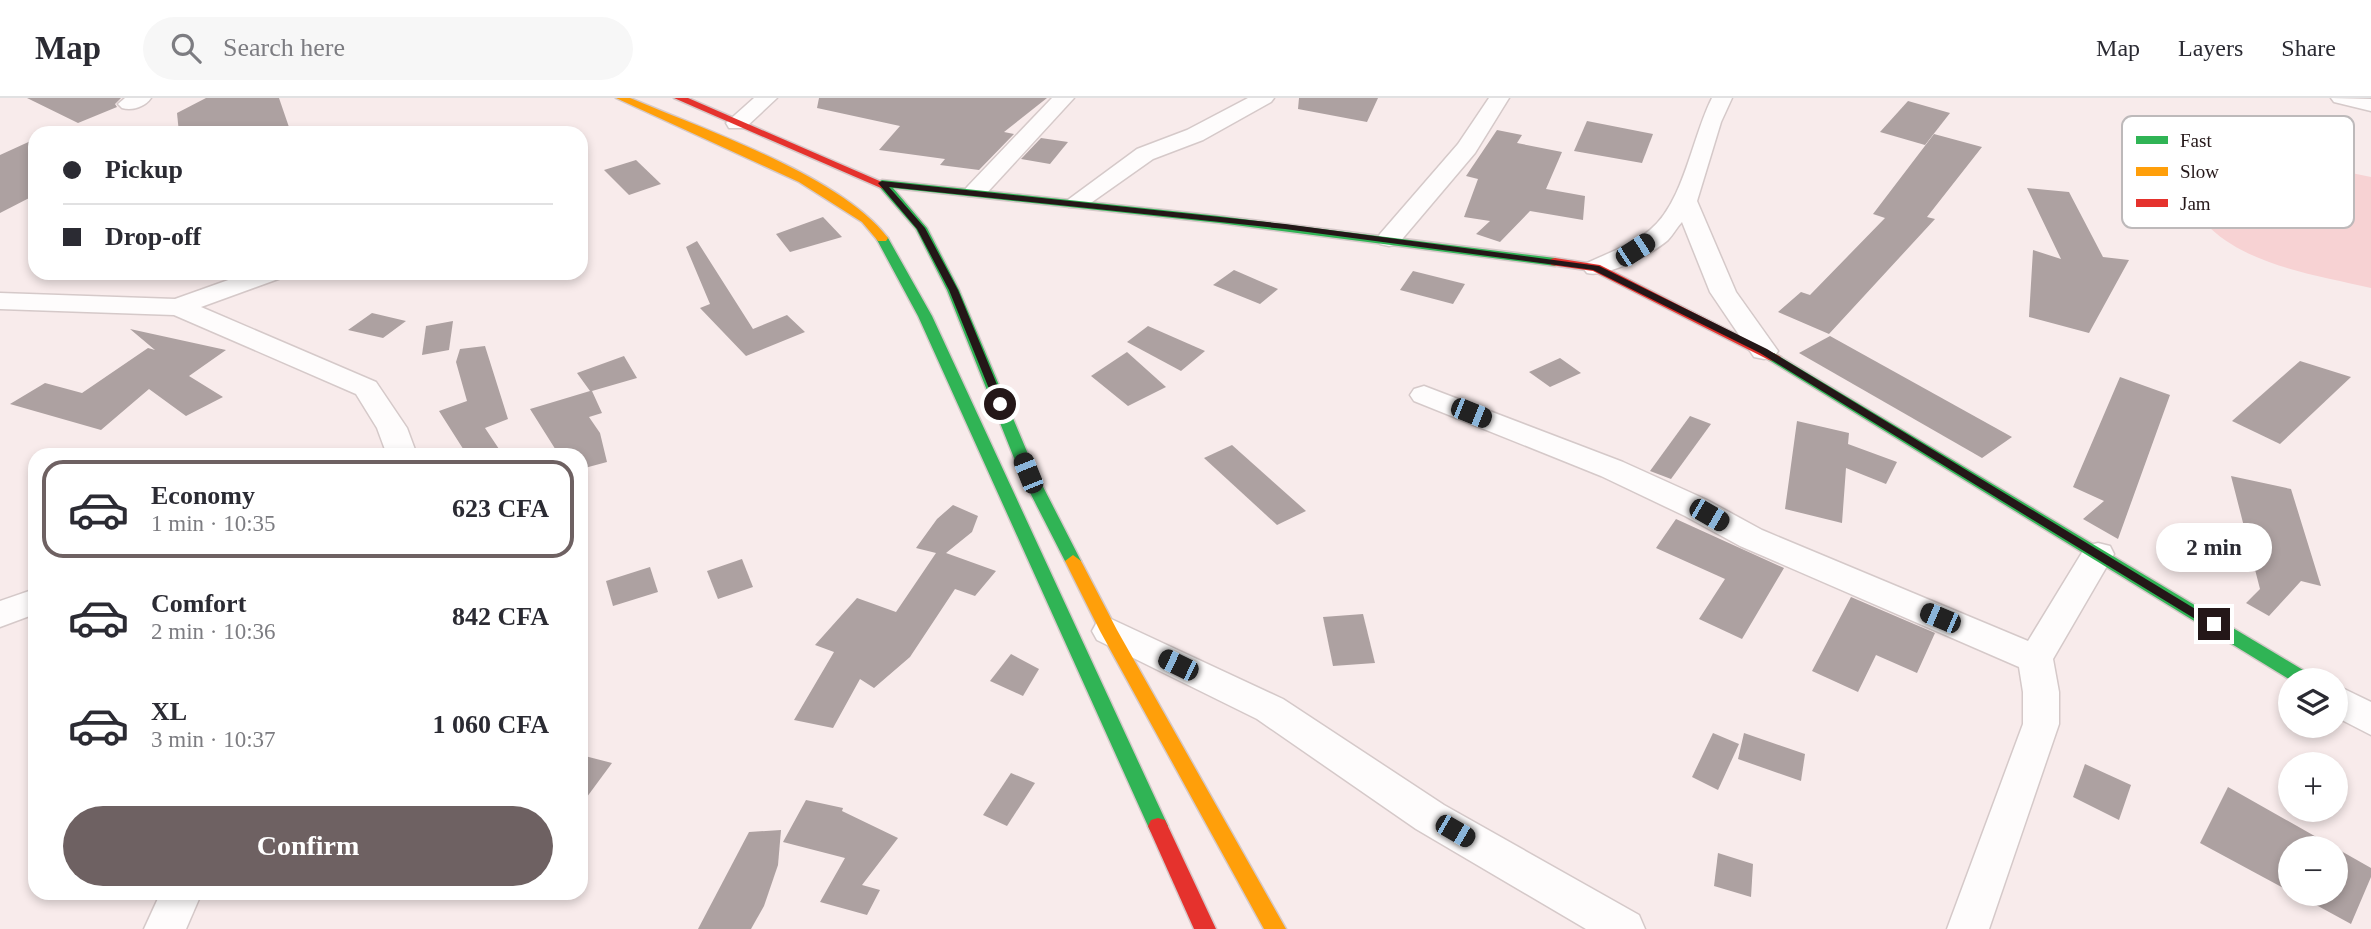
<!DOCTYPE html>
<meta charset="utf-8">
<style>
:root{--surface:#fff;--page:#f7f7f7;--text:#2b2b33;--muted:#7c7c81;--line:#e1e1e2;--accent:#6e6162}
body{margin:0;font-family:Georgia,serif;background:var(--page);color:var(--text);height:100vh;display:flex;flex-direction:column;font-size:26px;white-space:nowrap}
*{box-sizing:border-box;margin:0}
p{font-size:23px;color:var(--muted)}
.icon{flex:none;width:38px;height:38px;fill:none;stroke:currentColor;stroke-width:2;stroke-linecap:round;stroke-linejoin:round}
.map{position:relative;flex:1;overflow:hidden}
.sheet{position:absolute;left:28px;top:350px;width:560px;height:452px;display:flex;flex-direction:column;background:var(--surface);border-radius:21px;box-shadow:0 4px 10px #0003}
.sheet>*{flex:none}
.top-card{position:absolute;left:28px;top:28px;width:560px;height:154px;border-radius:21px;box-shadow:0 4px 10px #0003;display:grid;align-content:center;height:154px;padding:0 35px;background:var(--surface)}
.controls{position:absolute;left:2278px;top:570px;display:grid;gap:14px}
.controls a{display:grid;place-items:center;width:70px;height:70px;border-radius:50%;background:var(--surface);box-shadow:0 4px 10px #0003;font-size:35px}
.end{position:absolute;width:32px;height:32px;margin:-16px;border:9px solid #241718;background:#fff;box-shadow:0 0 0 4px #fff}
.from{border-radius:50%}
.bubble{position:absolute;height:49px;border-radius:24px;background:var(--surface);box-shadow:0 4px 10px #0003;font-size:23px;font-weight:700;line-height:49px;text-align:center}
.car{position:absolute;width:21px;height:42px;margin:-21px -10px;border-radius:9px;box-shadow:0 0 5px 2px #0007;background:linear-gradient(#222 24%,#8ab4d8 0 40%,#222 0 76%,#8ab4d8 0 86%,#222 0)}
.top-card b{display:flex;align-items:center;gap:24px;height:66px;font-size:26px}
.top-card b+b{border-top:2px solid var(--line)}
.top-card i{width:18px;height:18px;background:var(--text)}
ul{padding:12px 0 0;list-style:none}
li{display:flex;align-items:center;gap:21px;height:98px;margin:0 14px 10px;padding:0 21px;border:4px solid transparent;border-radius:21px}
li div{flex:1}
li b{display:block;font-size:26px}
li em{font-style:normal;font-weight:700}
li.active{border-color:var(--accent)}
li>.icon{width:63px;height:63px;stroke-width:1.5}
.action{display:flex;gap:14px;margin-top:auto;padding:14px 35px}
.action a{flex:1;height:80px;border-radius:42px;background:var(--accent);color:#fff;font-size:28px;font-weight:700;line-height:80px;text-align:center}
header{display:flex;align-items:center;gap:42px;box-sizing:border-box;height:98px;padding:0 35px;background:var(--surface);border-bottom:2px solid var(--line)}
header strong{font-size:33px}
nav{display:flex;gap:38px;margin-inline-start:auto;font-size:24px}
.search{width:490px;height:63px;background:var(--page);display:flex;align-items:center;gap:18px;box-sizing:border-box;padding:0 24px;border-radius:38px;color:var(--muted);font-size:26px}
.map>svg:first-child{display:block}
</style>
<header>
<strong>Map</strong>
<div class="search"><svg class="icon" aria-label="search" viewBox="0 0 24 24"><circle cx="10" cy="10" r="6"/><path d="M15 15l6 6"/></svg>Search here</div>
<nav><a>Map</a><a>Layers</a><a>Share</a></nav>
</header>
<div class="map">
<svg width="2371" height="831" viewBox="0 0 2371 831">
<rect width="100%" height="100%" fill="#f8ebeb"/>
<path fill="#f7d2d3" d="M2231,56L2279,60L2371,79V190C2318,177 2252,169 2210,130C2200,121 2194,104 2187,93L2203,68Z"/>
<g fill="#ada1a1">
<polygon points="27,0 121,0 115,6 117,9 78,25"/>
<polygon points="206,0 279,0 291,35 179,35 177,15"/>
<polygon points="819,0 1047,0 1004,34 1014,36 979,72 940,67 945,61 879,52 900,28 817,10"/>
<polygon points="1299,0 1378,0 1367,24 1298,11"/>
<polygon points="1908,3 1950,15 1925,47 1880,34"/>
<polygon points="1587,23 1653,36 1642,65 1574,53"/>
<polygon points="1497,32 1522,37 1517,45 1562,54 1546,91 1585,98 1583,122 1530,113 1500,144 1476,136 1490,123 1464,119 1478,81 1466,78"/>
<polygon points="1934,36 1982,49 1927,119 1935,121 1829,236 1778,214 1801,194 1810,197 1885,120 1873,116"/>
<polygon points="1041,40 1068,44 1050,66 1021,61"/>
<polygon points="35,41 35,97 0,115 0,57"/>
<polygon points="636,62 661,86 629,97 604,72"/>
<polygon points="2027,90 2069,94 2103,159 2129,162 2089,235 2029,219 2033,152 2061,161"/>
<polygon points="823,119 842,139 790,154 776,136"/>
<polygon points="697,143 753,231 787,217 805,234 746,258 700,210 710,206 686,149"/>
<polygon points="1234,172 1278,191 1260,206 1213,187"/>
<polygon points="1413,173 1465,186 1453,206 1400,192"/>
<polygon points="372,215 406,223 383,240 348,232"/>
<polygon points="453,223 449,252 422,257 426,228"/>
<polygon points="1148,228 1205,253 1181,273 1127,244"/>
<polygon points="130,231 226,252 189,278 223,299 186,318 149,291 101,332 10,306 45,285 82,295 148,250 155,252"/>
<polygon points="1830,238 2012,339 1982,360 1799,255"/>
<polygon points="485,248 508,321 485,330 503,357 467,357 439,313 467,303 456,264 460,251"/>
<polygon points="1127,254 1166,289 1128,308 1091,278"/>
<polygon points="624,258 637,280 592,293 602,315 589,319 600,335 607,364 581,371 581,357 559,357 530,311 590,293 577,275"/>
<polygon points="1560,260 1581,275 1550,289 1529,274"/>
<polygon points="2300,263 2351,279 2280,346 2232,323"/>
<polygon points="2120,279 2170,297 2118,441 2083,421 2104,403 2073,389"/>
<polygon points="1690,318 1711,326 1671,381 1650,373"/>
<polygon points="1797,323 1849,335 1848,346 1897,364 1886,386 1846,370 1842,425 1785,411"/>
<polygon points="1232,347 1306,413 1277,427 1204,360"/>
<polygon points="2231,378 2291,391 2321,488 2301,483 2269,518 2246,505 2260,491"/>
<polygon points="953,407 978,418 972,434 946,455 996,473 975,498 955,491 910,559 874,590 860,581 833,630 794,622 834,554 815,547 857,500 896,514 936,455 916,450 937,421"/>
<polygon points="1676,421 1784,470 1742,541 1699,521 1725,481 1656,450"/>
<polygon points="742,461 753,489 718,501 707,473"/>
<polygon points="650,469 658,494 613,508 606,483"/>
<polygon points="1851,499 1935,535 1917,575 1876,557 1858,594 1812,573"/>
<polygon points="1363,516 1375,565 1333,568 1323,519"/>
<polygon points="1011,556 1039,571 1023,598 990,583"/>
<polygon points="1713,635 1739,646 1718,692 1692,679"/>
<polygon points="1744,635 1805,656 1801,683 1738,661"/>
<polygon points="581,657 612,665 581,707"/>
<polygon points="2085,666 2131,687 2119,722 2073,699"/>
<polygon points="1011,675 1035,685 1007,728 983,717"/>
<polygon points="2228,689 2371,770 2371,779 2351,826 2296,796 2336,796 2336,751 2291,751 2291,794 2200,745"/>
<polygon points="806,702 843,710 842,713 898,740 862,787 880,792 867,817 820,804 845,760 783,744"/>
<polygon points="781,732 778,767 764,808 751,831 698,831 749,734"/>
<polygon points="1718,755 1753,766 1751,799 1714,788"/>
</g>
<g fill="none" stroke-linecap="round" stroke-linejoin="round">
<defs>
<g id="street">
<path d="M125,0H151C145,9 132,13 122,10L118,6Z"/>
<polygon points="754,0 777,0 745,30 729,30 726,25"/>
<polygon points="1052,0 1074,0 984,98 968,98 964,93 968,88"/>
<polygon points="1248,0 1274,0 1271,4 1203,42 1153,61 1085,109 1069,109 1065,104 1137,51 1187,32"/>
<polygon points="1489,0 1509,0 1475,55 1398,146 1389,148 1380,146 1377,141 1380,136 1458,46"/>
<path d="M1712,0H1732L1721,24L1697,103L1736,194L1778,253L1774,259L1764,261L1754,259L1710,194L1682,124C1677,129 1673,137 1668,142C1653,155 1607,180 1587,175L1583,170L1587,165C1608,155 1632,147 1650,132C1684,104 1692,39 1712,0Z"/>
<polygon points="2331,0 2371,1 2371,13 2334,4"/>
<polygon points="248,175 285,175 281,180 201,209 376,284 407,330 417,357 387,357 377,330 356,296 174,217 0,211 0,195 175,201"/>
<polygon points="1424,288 1623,364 1707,402 1762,432 2028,543 2086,448 2098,445 2110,448 2114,456 2053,561 2059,594 2059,626 1989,831 1947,831 2023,626 2023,594 2019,569 1740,448 1685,418 1601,378 1414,303 1410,297 1414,291"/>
<polygon points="35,491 35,516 0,529 0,503"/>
<polygon points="1109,520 1283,601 1444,707 1639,817 1645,831 1586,831 1416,731 1257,621 1097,542 1092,533 1097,524"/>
<polygon points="2336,587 2371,604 2371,637 2336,619"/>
<polygon points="161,794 202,794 186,831 144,831"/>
</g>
<g id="fast">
<polygon points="882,82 1219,118 1555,160 1561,164 1555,168 1219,125 893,90 927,130 959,192 1036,375 1081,463 1073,469 1065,463 1020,375 947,192 916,131 876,85"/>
<polygon points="882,136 888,140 932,218 1168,728 1165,734 1158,736 1151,734 1148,728 918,218 876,140"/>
<polygon points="1774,255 2313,578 2316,583 2292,583 1769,262 1767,259 1769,256"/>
</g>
<g id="slow">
<path d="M616,0H630C703,31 841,78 888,140L886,143H878L862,124L799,84Z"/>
<polygon points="1073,457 1081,463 1117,532 1286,831 1264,831 1100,533 1065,463"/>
</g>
<g id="jam">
<polygon points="674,0 688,0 891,88 885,91 881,90"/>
<polygon points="1555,160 1600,167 1781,259 1774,263 1769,262 1593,173 1551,167 1551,161"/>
<polygon points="1158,720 1165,722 1216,831 1194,831 1148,728 1151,722"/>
</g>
</defs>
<use href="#street" stroke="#d5c9c9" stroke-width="3"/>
<use href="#fast" stroke="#d5c9c9" stroke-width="3"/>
<use href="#slow" stroke="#d5c9c9" stroke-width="3"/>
<use href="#jam" stroke="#d5c9c9" stroke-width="3"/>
<use href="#street" fill="#fefcfc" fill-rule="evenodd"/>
<use href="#fast" fill="#30b455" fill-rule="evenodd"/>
<use href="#slow" fill="#ff9f0a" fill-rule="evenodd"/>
<use href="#jam" fill="#e5322d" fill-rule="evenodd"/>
</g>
<polygon fill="#241718" points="882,83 1285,126 1599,168 1767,251 2220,526 2214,531 2210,530 1760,255 1593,172 1285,131 889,89 925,130 958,192 1005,306 996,308 949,192 917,131 878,85"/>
<rect x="2122" y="18" width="232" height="112" rx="10" fill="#fff" stroke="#bdb9ba" stroke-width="2"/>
<rect x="2136" y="38" width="32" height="8" fill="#30b455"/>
<rect x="2136" y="69" width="32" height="9" fill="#ff9f0a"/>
<rect x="2136" y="101" width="32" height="8" fill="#e5322d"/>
<g font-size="19" fill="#241718">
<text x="2180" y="49">Fast</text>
<text x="2180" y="80">Slow</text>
<text x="2180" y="112">Jam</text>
</g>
</svg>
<div class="controls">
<a><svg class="icon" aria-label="layers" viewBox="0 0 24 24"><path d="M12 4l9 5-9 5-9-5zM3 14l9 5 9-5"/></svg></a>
<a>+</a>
<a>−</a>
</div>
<i class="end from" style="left:1000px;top:306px"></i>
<i class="end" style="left:2214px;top:526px"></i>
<div class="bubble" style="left:2156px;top:425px;width:116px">2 min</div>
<i class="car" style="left:1635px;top:152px;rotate:57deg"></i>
<i class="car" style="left:1471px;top:315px;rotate:112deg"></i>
<i class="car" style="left:1028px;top:375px;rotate:338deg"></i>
<i class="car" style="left:1709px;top:417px;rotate:120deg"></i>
<i class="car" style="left:1940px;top:520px;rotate:293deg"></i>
<i class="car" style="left:1178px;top:567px;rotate:296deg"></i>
<i class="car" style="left:1455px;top:733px;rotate:120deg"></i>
<div class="top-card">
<b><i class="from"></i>Pickup</b>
<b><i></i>Drop-off</b>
</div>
<section class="sheet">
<ul>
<li class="active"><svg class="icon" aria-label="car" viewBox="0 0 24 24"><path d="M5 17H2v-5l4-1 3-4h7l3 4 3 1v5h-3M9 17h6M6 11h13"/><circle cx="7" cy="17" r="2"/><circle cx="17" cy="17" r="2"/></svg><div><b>Economy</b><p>1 min · 10:35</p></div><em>623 CFA</em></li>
<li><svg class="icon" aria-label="car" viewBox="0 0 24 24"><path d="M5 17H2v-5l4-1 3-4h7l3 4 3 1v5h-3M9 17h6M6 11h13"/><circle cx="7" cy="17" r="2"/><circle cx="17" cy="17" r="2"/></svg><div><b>Comfort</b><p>2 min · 10:36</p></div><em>842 CFA</em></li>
<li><svg class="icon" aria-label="car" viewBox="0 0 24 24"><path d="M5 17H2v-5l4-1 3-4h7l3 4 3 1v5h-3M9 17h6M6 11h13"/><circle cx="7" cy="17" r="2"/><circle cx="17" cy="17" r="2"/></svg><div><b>XL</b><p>3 min · 10:37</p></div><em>1 060 CFA</em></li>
</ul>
<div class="action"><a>Confirm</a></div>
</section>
</div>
